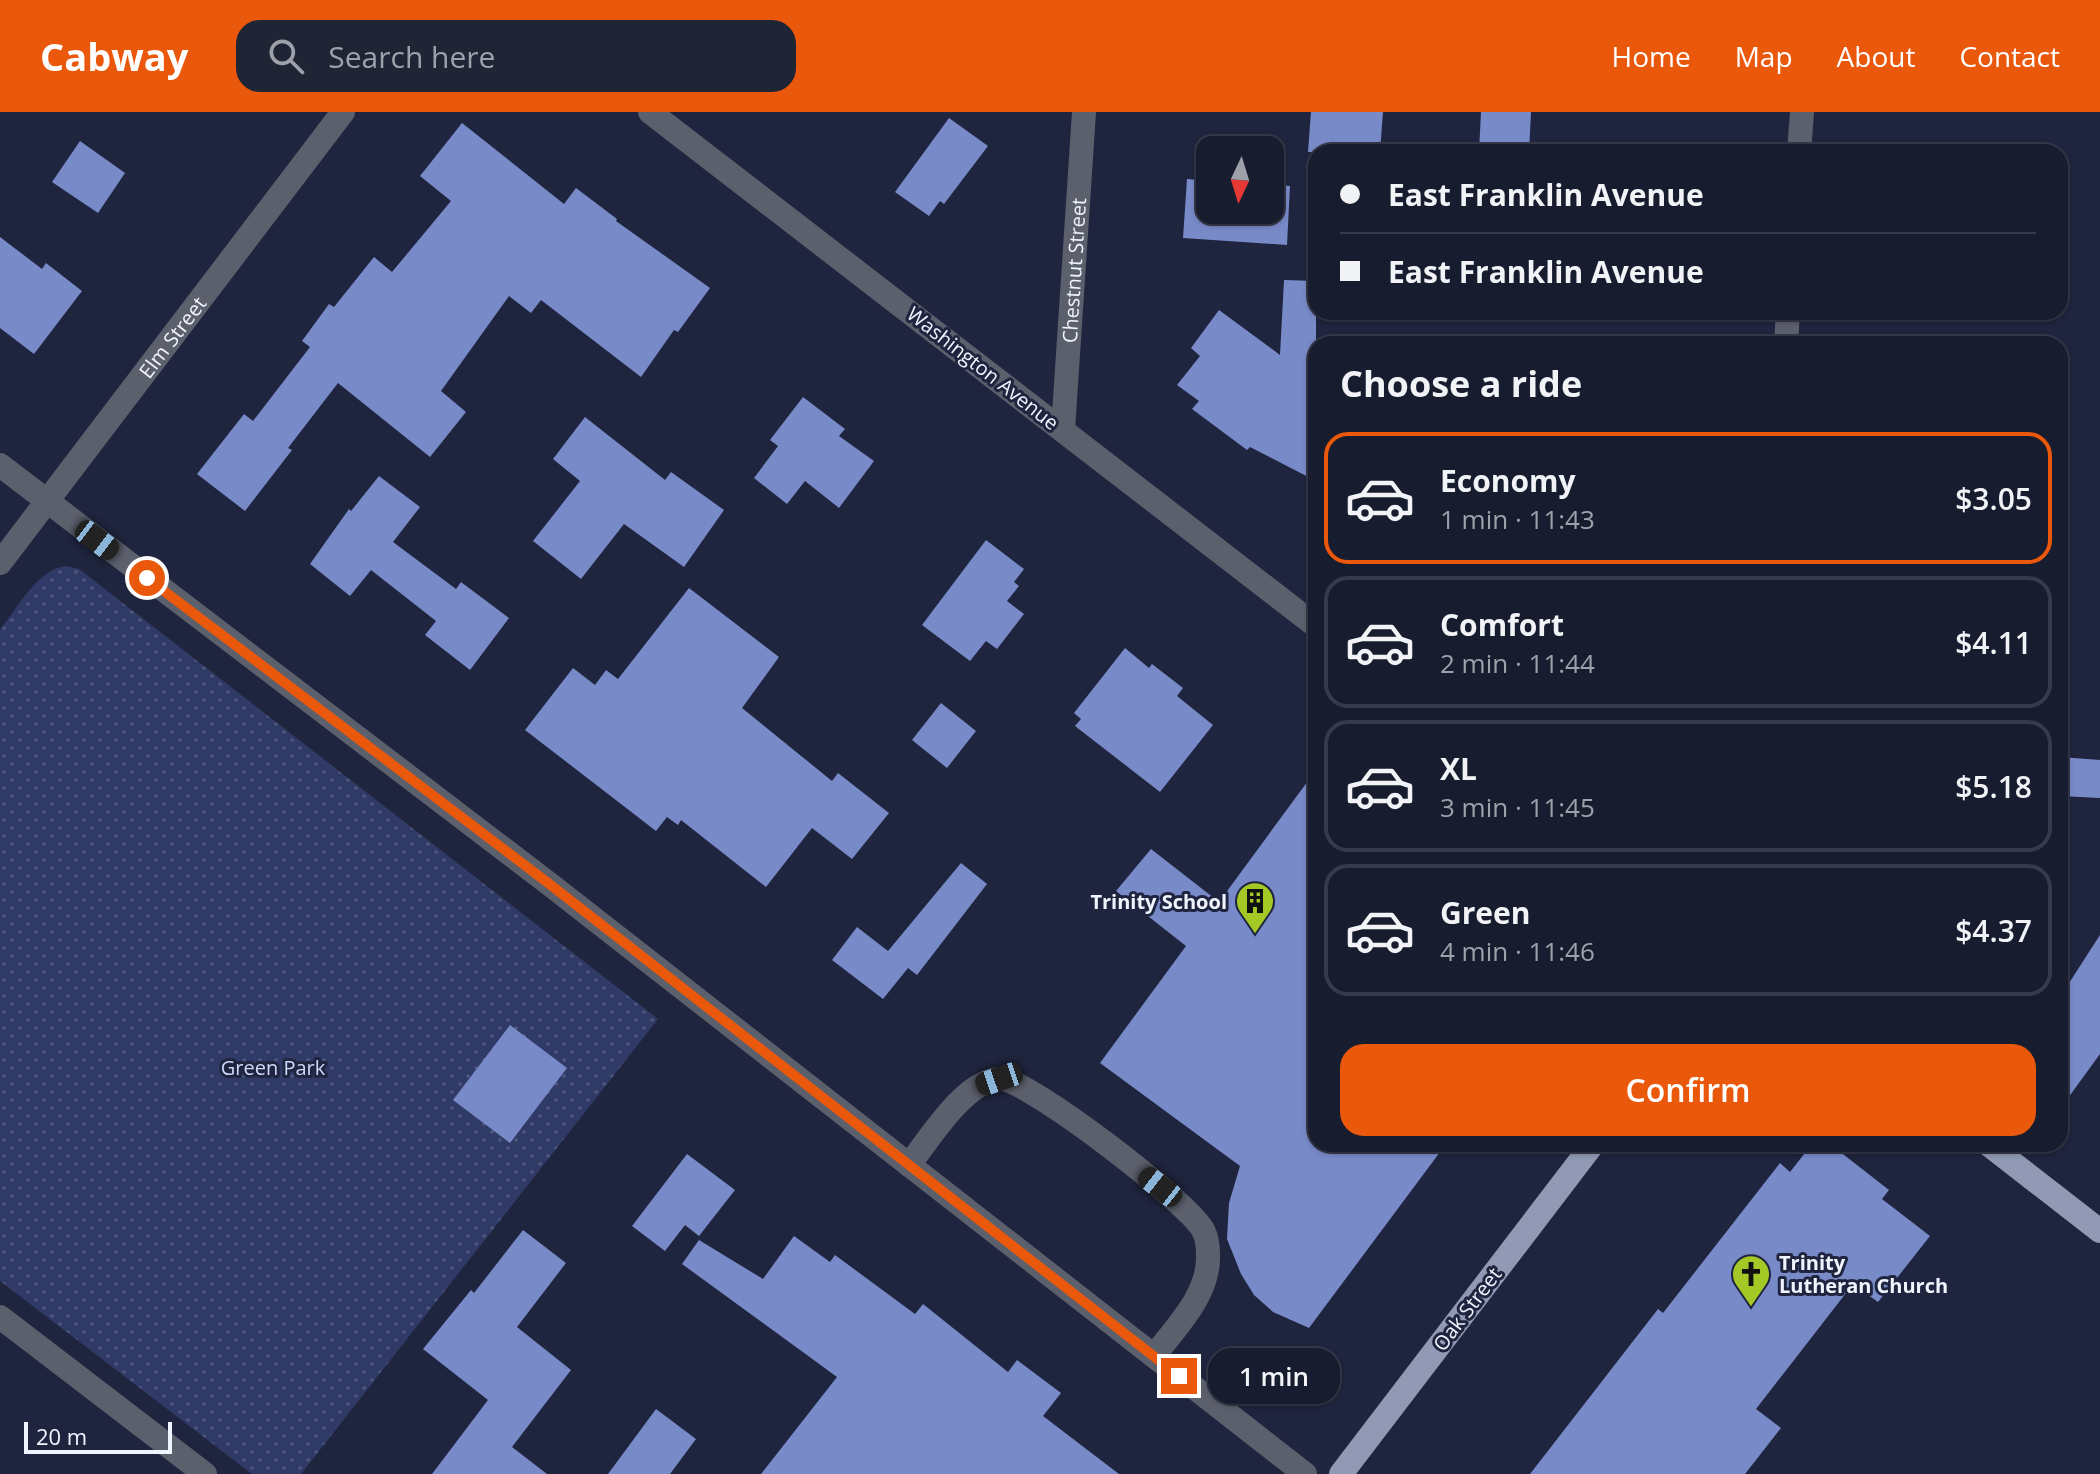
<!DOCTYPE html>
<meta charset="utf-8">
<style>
:root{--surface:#171c2e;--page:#202536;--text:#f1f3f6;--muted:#9ea1aa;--line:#363a4a;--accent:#ea580c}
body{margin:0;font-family:"Open Sans",sans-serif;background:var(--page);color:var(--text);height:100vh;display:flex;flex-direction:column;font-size:30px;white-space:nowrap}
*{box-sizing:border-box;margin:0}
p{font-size:26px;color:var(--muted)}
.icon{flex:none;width:44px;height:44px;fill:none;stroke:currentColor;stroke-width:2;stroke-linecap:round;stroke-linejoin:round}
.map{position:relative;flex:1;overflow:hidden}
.details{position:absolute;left:1308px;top:224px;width:760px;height:816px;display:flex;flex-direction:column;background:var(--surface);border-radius:24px;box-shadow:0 2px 6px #0004,0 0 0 2px var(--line)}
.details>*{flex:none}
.guide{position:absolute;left:1308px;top:32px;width:760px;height:176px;border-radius:24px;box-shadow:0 2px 6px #0004,0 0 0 2px var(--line);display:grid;align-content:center;height:176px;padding:0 32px;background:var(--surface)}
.needle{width:52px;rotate:184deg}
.fabs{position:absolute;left:1196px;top:24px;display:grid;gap:16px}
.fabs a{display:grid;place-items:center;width:88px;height:88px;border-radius:16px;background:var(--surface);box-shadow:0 2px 6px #0004,0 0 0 2px var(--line);font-size:40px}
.scale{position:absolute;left:24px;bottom:20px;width:148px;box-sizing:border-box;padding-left:8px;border:4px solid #f0f4fe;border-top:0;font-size:22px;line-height:28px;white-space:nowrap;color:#f0f4fe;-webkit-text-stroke:6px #1f253e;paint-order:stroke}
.end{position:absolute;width:36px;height:36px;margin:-18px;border:10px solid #ea580c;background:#fff;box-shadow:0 0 0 4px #fff}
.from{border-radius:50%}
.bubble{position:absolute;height:56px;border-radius:24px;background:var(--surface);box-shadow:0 2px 6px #0004,0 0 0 2px var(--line);font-size:26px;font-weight:600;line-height:56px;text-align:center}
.car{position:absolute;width:24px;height:48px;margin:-24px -12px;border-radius:10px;box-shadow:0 0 6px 2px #0007;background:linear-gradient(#222 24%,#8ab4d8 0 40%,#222 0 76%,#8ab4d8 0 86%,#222 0)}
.guide b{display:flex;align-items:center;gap:28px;height:76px;font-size:30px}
.guide b+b{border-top:2px solid var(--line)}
.guide i{width:20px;height:20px;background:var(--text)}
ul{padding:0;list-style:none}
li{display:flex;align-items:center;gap:24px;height:132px;margin:0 16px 12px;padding:0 16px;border:4px solid var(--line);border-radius:24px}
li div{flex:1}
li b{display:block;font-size:30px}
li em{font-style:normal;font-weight:600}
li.current{border-color:var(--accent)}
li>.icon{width:72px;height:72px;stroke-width:1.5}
h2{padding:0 32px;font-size:36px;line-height:96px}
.primary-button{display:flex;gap:16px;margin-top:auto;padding:16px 32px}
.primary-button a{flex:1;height:92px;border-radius:24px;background:var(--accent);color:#fff;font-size:32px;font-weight:600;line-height:92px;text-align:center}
header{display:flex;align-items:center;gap:48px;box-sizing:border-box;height:112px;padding:0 40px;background:var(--accent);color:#fff}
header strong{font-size:38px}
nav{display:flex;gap:44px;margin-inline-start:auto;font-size:28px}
.search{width:560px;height:72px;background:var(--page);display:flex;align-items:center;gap:20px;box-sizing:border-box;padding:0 28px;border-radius:24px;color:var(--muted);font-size:30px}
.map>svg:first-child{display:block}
</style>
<header>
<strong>Cabway</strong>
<div class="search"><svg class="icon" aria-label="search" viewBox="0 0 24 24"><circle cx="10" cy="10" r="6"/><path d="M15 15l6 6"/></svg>Search here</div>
<nav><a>Home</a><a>Map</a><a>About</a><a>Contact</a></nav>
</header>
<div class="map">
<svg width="2100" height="1362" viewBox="0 0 2100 1362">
<defs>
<pattern id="park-dots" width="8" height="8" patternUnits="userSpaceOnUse" patternTransform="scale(2)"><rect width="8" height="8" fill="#303a67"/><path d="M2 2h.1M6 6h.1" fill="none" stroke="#4e577e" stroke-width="1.8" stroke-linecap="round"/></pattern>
</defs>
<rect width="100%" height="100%" fill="#1f253e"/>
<path fill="url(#park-dots)" d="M66,454L79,457L658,907L301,1362H252L0,1169V518C17,497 37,457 66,454Z"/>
<g fill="#798ac9">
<polygon points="1311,0 1383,0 1380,40 1308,40"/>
<polygon points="1481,0 1531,0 1529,40 1479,40"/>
<polygon points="949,6 988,34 944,92 940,89 929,104 895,80"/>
<polygon points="462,11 564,92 576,76 617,107 616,109 710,176 678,220 674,218 641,265 541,188 531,201 509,184 441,279 466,300 430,345 338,271 288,336 292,338 245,399 197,362 244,302 253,309 310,235 302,229 329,192 334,195 374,145 392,160 451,89 420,64"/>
<polygon points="80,29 125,61 98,101 52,70"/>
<polygon points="1187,67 1210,69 1210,98 1270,98 1270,72 1290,74 1287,133 1183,126"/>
<polygon points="0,125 42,157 46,151 82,179 34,242 0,216"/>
<polygon points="1284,168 1316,169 1316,369 1250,335 1247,338 1192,297 1199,289 1177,273 1200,244 1191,236 1219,198 1280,243"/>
<polygon points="803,285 845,317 839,324 874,349 839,396 805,369 787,392 754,366 778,334 770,328"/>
<polygon points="585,305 665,368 671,360 724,398 684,455 624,412 581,467 533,429 580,369 553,347"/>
<polygon points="379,364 420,395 393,430 456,477 461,470 509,506 470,558 425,523 436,509 371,458 350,484 310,452 349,397 351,399"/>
<polygon points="986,428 1024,457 1014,470 1019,474 1007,489 1024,502 997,537 986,529 970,549 922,513"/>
<polygon points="689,476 779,545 742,596 832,669 838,661 889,701 852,747 812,716 766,775 681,708 678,713 667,705 656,719 525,618 573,556 595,573 606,558 618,567"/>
<polygon points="1125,536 1149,556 1152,552 1183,576 1177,584 1213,613 1160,680 1075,614 1081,607 1074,601"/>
<polygon points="941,591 976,619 947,656 912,628"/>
<polygon points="2060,645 2100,648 2100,686 2060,684"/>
<polygon points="1316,658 1316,1032 1446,1032 1309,1216 1273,1200 1254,1183 1241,1162 1227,1127 1229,1091 1240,1054 1100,951 1186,834 1116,779 1151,737 1219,790"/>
<polygon points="961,751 987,772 917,863 908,856 883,887 832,848 857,815 888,839"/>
<polygon points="2100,823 2100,942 2060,997 2060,885"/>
<polygon points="510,913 567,956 510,1031 453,988"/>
<polygon points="1812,1032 1830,1032 1889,1078 1882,1087 1930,1124 1878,1190 1853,1172 1756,1297 1781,1316 1745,1362 1530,1362 1658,1197 1663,1201 1780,1051 1790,1060"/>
<polygon points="687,1042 735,1078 699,1124 685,1113 665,1139 632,1114"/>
<polygon points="523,1118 566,1151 517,1215 571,1258 512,1335 547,1362 432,1362 488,1288 423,1237 471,1178 474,1181"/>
<polygon points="794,1124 830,1150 835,1143 915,1202 923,1192 1008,1260 1017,1248 1061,1281 1043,1304 1119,1362 761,1362 837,1265 682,1152 699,1128 763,1167"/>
<polygon points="656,1297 696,1327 670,1362 608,1362"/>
</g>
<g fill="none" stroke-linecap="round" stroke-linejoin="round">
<g stroke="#5c606d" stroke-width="24">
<polyline points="650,0 1316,514"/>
<polyline points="1799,40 1802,0"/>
<polyline points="1786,232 1788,200"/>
<path id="s1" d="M1063,318L1084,0"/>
<polyline points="0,353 552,774 1305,1362"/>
<path id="s2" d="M0,451L343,0"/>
<path d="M909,1053C928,1029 966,966 1001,967C1029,968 1194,1094 1204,1120C1207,1126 1208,1137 1208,1144C1209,1183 1176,1215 1154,1244"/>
<polyline points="0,1205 205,1362"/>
</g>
<g stroke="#9199b4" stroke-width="24">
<polyline points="1988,1032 2100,1119"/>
<polyline points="1341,1362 1593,1032"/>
</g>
</g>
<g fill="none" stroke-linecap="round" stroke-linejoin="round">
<polyline stroke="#ea580c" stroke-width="10" points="147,466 552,774 1179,1264"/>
</g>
<defs>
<symbol id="building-pin" viewBox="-11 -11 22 30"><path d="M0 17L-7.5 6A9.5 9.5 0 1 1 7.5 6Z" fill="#a4c825" stroke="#1f253e"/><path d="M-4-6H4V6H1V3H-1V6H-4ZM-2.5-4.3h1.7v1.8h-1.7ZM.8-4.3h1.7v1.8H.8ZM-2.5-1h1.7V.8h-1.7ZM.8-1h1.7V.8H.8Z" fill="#111"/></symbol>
<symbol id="church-pin" viewBox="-11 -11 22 30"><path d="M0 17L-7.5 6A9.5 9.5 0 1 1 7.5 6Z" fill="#a4c825" stroke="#1f253e"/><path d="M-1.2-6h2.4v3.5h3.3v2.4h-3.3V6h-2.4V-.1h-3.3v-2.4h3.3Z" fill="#111"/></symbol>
</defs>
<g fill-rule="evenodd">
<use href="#building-pin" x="1233" y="767" width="44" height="60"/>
<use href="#church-pin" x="1729" y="1140" width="44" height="60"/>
</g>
<g text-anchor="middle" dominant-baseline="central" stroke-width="6" stroke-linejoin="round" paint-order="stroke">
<g font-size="20" fill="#f0f4fe" stroke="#1f253e">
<text stroke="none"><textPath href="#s1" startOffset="160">Chestnut Street</textPath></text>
<text stroke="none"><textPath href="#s2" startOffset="284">Elm Street</textPath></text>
<text transform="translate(983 256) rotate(38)">Washington Avenue</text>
<text transform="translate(1467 1197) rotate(-53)">Oak Street</text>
</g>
<g font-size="20" font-weight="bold" fill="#f0f4fe" stroke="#1f253e" text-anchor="end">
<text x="1227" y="789">Trinity School</text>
<text x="1779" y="1150" text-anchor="start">Trinity<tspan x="1779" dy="23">Lutheran Church</tspan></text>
</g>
<g font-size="20" fill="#cdd8fb" stroke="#1f253e">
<text x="273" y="955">Green Park</text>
</g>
</g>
</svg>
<div class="fabs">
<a><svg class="needle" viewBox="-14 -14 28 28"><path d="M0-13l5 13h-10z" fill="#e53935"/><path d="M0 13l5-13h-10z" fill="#9ea1aa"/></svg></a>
</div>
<div class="scale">20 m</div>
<i class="end from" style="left:147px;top:466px"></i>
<i class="end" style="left:1179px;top:1264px"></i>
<div class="bubble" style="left:1208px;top:1236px;width:132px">1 min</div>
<i class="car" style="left:97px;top:428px;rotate:127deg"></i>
<i class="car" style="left:999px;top:967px;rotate:251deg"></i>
<i class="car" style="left:1160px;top:1075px;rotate:308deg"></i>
<div class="guide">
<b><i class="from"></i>East Franklin Avenue</b>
<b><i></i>East Franklin Avenue</b>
</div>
<section class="details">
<h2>Choose a ride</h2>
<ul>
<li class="current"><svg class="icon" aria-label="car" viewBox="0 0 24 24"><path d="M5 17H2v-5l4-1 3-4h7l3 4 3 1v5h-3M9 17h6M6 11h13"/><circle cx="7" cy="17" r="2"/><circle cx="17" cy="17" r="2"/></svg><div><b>Economy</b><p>1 min · 11:43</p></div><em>$3.05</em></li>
<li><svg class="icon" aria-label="car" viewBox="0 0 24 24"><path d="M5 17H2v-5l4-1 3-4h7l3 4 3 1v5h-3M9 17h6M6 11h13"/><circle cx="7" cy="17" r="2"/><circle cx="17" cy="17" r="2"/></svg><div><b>Comfort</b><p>2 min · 11:44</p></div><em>$4.11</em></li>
<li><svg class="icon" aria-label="car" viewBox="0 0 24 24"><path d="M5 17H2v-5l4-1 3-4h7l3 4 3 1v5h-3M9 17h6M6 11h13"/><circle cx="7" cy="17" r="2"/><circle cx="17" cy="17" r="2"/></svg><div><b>XL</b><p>3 min · 11:45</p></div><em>$5.18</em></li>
<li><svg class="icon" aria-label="car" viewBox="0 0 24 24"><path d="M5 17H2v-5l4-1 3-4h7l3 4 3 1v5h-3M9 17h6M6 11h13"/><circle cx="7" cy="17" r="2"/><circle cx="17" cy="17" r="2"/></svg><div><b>Green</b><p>4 min · 11:46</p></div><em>$4.37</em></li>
</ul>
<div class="primary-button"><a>Confirm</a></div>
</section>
</div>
